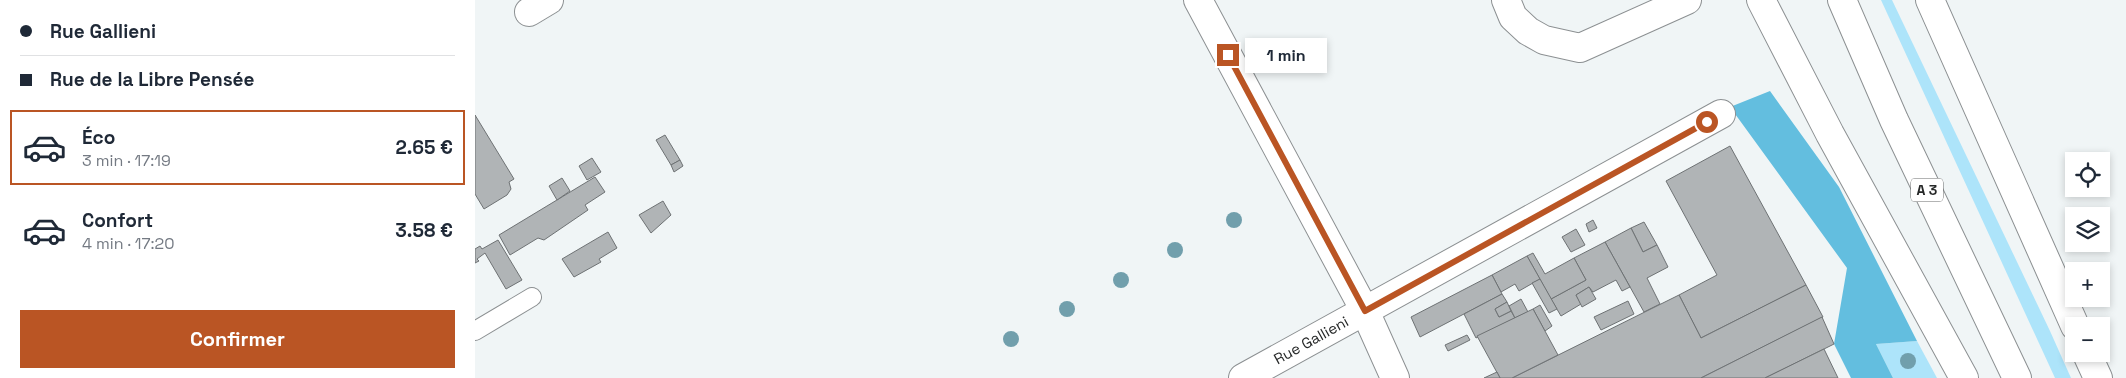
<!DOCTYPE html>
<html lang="fr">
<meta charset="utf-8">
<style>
:root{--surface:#fff;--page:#f6f6f7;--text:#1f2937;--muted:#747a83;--line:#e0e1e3;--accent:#ba5524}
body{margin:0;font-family:"Space Grotesk",sans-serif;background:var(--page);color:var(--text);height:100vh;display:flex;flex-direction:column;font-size:19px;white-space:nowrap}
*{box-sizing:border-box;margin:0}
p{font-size:16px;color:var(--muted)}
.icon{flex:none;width:28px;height:28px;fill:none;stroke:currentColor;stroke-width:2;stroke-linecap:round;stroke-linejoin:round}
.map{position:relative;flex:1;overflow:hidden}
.panel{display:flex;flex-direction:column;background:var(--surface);width:475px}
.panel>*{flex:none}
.hud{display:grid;align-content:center;height:110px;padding:0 20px;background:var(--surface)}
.tools{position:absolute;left:1590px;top:152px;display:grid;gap:10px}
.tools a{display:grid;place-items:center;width:45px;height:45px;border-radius:0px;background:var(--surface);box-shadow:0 2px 8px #0003;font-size:25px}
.end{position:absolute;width:22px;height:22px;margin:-11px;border:6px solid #ba5524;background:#fff;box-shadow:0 0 0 2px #fff}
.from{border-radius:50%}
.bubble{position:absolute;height:35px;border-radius:0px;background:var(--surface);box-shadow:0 2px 8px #0003;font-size:16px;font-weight:600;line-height:35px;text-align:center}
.hud b{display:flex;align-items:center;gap:18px;height:48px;font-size:19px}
.hud b+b{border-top:1px solid var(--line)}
.hud i{width:12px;height:12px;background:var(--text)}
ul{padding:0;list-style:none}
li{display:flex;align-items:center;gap:15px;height:75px;margin:0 10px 8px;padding:0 10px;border:2px solid transparent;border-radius:0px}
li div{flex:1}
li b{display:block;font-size:19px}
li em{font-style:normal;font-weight:600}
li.on{border-color:var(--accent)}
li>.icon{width:45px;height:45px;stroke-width:1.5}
.cta{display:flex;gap:10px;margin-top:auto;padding:10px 20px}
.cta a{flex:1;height:58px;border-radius:0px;background:var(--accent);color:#fff;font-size:20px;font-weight:600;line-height:58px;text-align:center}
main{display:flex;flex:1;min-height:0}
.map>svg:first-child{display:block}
</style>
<main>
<section class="panel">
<div class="hud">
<b><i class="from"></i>Rue Gallieni</b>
<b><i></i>Rue de la Libre Pensée</b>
</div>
<ul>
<li class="on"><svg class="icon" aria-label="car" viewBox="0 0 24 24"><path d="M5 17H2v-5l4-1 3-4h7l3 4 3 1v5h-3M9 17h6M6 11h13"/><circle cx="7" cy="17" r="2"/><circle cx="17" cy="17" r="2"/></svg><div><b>Éco</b><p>3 min · 17:19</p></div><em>2.65 €</em></li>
<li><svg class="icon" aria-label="car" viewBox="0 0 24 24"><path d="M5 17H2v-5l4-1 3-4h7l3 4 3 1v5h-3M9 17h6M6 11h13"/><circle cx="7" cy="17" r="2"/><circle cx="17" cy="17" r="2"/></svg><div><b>Confort</b><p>4 min · 17:20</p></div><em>3.58 €</em></li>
</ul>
<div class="cta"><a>Confirmer</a></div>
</section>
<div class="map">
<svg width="1651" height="378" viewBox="0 0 1651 378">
<rect width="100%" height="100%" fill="#f0f5f6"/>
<g fill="#ade4fa">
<polygon points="1406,0 1417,0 1575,331 1596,378 1580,378"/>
<polygon points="1442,341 1462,378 1418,378 1401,344"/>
</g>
<polygon fill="#63bedf" points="1295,91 1364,187 1442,341 1401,344 1418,378 1376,378 1359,344 1372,268 1255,107"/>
<g fill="#b0b4b6" stroke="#6e7274">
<polygon points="0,115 39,179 34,182 36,189 32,195 9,209 0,194"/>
<polygon points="190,135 205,160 196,165 181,140"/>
<polygon points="1255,146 1331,285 1226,338 1204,295 1242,275 1191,181"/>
<polygon points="117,158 126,172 112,180 104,166"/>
<polygon points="205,160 208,166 199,172 196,165"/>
<polygon points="120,177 130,192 110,205 113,210 69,240 63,238 35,255 24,235"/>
<polygon points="87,178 95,191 82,200 74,186"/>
<polygon points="188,201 196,215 176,233 164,215"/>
<polygon points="1118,220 1122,228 1114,232 1111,224"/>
<polygon points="1169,222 1182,245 1168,252 1156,228"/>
<polygon points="1156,228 1168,252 1182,245 1193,267 1172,278 1185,304 1169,312 1130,242"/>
<polygon points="1101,229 1110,245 1096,252 1087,237"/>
<polygon points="133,232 142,248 124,259 126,262 99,277 87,259"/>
<polygon points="23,240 47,280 31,289 10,253 2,259 4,261 0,263 0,249 5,246 7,249"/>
<polygon points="1130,242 1155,287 1147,291 1141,280 1118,292 1114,287 1101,295 1106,304 1086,316 1076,299 1111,280 1099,258"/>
<polygon points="1058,253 1070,274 1099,258 1111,280 1076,299 1052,256"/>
<polygon points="1052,256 1065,279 1044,291 1040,284 1026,292 1017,275"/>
<polygon points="1017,275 1027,294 945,337 936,317"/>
<polygon points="1065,279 1082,309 1074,313 1057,283"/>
<polygon points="1331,285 1348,317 1226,378 1037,378 1204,295 1226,338"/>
<polygon points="1114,287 1121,299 1107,307 1101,295"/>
<polygon points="1027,294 1032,302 1020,309 1024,317 1036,311 1040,318 1001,338 989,314"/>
<polygon points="1046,299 1053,312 1040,318 1034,306"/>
<polygon points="1153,301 1159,314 1126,330 1119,317"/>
<polygon points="1032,302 1036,311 1024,317 1020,309"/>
<polygon points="1065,305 1077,326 1070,331 1058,309"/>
<polygon points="1058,309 1083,355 1037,378 1025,378 1002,336"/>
<polygon points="1347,317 1359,344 1349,349 1290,378 1226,378"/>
<polygon points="992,335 995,340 973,351 970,345"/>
<polygon points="1349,349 1363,378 1290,378"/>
<polygon points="1022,372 1025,378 1009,378"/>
</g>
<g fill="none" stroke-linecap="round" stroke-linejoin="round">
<defs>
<polyline id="lane" points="0,331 57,297"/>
<g id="street">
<polyline points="723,0 890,311 920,378"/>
<polyline points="54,12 74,0"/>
<polyline points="768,378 1246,114"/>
</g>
<polyline id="secondary" points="1031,0 1038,17 1053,31 1069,40 1105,48 1212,0"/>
<g id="highway">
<polyline points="1286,0 1355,134 1489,378"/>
<polyline points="1367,0 1419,120 1542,378"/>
<polyline points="1455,0 1600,326"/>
<polyline points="1612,354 1623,378"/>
</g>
</defs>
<use href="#lane" stroke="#8c9092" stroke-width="20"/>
<use href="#street" stroke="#8c9092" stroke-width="30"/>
<use href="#secondary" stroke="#8c9092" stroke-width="30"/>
<use href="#highway" stroke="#8c9092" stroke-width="30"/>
<use href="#lane" stroke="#fff" stroke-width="18"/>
<use href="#street" stroke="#fff" stroke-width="28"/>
<use href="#secondary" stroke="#fff" stroke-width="28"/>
<use href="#highway" stroke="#fff" stroke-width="28"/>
</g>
<g fill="#719fac">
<circle cx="759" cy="220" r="8"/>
<circle cx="700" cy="250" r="8"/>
<circle cx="646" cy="280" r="8"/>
<circle cx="592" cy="309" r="8"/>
<circle cx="536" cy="339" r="8"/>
<circle cx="1433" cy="361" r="8"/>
</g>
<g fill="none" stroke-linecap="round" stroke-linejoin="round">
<polyline stroke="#ba5524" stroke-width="6" points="753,55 890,311 1232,122"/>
</g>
<g text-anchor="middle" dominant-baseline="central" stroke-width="4" stroke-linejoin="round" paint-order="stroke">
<rect fill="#fff" stroke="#676868" stroke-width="1" x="1436" y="178.5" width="32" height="23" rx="4"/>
<g font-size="14" font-weight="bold" fill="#262828">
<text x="1452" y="190">A 3</text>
</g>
<g font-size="15" fill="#262828" stroke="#fff">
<text transform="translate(836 340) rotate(-29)">Rue Gallieni</text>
</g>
</g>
</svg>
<div class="tools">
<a><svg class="icon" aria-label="locate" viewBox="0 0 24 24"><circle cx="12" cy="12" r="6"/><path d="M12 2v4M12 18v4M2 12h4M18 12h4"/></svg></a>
<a><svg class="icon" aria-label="layers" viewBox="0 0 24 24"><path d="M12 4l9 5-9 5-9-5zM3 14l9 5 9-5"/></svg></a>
<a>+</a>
<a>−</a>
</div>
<i class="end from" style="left:1232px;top:122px"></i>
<i class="end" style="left:753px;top:55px"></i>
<div class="bubble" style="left:770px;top:38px;width:82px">1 min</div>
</div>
</main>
